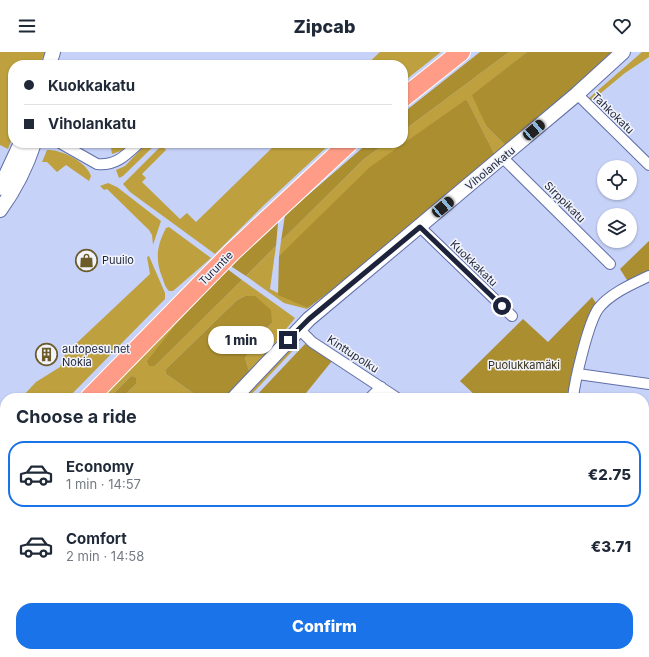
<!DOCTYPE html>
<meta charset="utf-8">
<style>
:root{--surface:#fff;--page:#f2f2f3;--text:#1f2937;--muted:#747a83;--line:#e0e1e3;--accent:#1a73e8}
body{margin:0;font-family:Inter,sans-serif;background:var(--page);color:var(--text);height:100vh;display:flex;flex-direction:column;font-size:15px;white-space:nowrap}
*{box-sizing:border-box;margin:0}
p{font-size:13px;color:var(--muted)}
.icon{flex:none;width:22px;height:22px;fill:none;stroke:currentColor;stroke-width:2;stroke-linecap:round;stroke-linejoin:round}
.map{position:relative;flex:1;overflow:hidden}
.drawer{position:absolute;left:0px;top:341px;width:649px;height:264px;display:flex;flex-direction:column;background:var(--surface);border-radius:16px 16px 0 0;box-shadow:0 1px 3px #0004}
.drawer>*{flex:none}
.top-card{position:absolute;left:8px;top:8px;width:400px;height:88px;border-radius:16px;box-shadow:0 1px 3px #0004;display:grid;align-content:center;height:88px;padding:0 16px;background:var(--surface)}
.fabs{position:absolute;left:597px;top:108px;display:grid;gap:8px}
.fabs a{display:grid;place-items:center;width:40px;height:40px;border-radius:50%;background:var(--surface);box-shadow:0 1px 3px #0004;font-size:20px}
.end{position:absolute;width:18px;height:18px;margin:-9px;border:5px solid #1d233a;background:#fff;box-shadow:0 0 0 2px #fff}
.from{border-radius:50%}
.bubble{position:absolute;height:28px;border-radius:14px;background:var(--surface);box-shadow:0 1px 3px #0004;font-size:13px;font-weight:800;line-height:28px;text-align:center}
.car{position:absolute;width:12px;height:24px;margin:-12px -6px;border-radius:5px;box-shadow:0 0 3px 1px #0007;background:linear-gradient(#222 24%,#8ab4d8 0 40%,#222 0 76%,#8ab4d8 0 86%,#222 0)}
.top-card b{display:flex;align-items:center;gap:14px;height:38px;font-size:15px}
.top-card b+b{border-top:1px solid var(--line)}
.top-card i{width:10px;height:10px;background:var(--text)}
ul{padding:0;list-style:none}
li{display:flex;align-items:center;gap:12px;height:66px;margin:0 8px 6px;padding:0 8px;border:2px solid transparent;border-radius:16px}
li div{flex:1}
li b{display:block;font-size:15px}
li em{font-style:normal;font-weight:800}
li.on{border-color:var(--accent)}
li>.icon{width:36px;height:36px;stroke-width:1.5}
h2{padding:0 16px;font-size:18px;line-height:48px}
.button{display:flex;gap:8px;margin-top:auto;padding:8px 16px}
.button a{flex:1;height:46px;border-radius:16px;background:var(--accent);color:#fff;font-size:16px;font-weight:800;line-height:46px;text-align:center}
header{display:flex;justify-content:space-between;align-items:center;height:52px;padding:0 16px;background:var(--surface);font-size:18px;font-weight:800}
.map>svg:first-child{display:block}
</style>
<header><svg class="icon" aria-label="menu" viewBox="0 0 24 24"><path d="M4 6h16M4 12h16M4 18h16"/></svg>Zipcab<svg class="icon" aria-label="heart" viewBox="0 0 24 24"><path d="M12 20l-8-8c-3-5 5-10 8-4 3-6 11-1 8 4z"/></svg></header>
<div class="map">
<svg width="649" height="605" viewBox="0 0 649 605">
<rect width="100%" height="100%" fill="#c7d2f9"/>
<g fill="#bea13e">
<polygon points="0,0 45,0 40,13 13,13 13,84 8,97 0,93"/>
<polygon points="380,0 441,0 403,30 403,13 366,13"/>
<polygon points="509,0 527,0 473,43 486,74 506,94 495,103 467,48 279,204 281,189 364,107 386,91 403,91 403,79"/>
<polygon points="642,0 649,0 649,5 625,21 590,50 588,47"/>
<polygon points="92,91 108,91 110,93 113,91 117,96 122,91 130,91 124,98 112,102 111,96"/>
<polygon points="147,91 157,91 123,124 119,126 116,118 125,114"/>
<polygon points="277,91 331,91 264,153 215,202 130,140 123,132 162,93 166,98 142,122 146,126 142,130 180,167 187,161 196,170"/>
<path d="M47,98C61,97 87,110 91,124L89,129L66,113L57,120L47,110H42Z"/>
<polygon points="108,131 117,135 161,169 153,193 152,183 149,178 107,137 104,138 100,134"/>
<path d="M169,175L211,206L173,239H169C165,235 164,230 162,225C155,207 157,193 166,176Z"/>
<polygon points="276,194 270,237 308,256 307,257 284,251 246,224"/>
<polygon points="149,204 165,241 165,247 68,346 21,346 36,330 60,315 65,302 150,222 147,205"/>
<polygon points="242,228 295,266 250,322 245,306 260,283 272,271 245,244 237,248 165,318 166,322 200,346 122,346 136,332 131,324 109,346 97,346 199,243 149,314 155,314"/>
<polygon points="300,291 248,346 242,346 292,294"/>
<polygon points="5,463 5,512 0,508 0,468"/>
<polygon points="501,600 536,600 535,605 499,605"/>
</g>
<g fill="#aa8e30">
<polygon points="480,0 509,0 403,79 403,61"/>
<polygon points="527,0 612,0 609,5 506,94 486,74 472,43"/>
<polygon points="467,48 495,103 366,212 308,256 278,243 279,204 370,115 464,49"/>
<polygon points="368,91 386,91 364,107 281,189 285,163"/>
<polygon points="275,170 278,171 276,194 246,224 229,213"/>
<polygon points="649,189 649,221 630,229 627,228 620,217"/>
<polygon points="226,216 242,228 155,314 149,314 147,309 199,243"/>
<polygon points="245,244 255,244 271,258 272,271 260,283 245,306 250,322 228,346 200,346 166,322 165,318 237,248"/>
<polygon points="592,245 598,254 569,346 478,346 460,329 523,267 548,290"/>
<polygon points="305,292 332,309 302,346 254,346"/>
<polygon points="131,324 136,326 136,332 122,346 109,346"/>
<polygon points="0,371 5,375 5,410 0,415"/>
<polygon points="644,390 649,391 649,571 644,570"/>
<polygon points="0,508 5,512 5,577 0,579"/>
<polygon points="118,600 157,600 160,605 112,605"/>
</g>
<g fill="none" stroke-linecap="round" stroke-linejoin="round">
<defs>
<g id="street">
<polyline points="577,42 649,113"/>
<path d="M60,91L97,112C116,114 126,103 139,91"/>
<polyline points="502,105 610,212"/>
<polyline points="420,175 512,264"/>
<polyline points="299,277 312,290 397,346"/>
<polyline points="578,322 649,332"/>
<polyline points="370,346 381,335"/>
<path d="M573,346C575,327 588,272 598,257C609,242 632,232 649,224"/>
<polyline points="162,600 166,605"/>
<polyline points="321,605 333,600"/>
<polyline points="456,605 457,600"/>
</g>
<g id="secondary">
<polyline points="49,13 53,0"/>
<polyline points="0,136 21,91"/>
<path d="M0,158C15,137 26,116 34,91"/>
<polyline points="234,346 309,267 577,42 623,0"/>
<polyline points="0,588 5,585"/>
</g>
<g id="highway">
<polyline points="403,46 461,0"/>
<polyline points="89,346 232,200 349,91"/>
<polyline points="0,437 5,432"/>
</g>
</defs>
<use href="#street" stroke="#606fa8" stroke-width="12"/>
<use href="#secondary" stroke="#606fa8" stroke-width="16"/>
<use href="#highway" stroke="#fff" stroke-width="20"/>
<use href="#street" stroke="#fff" stroke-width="10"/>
<use href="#secondary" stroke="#fff" stroke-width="14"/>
<use href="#highway" stroke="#fe9c88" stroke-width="18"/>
</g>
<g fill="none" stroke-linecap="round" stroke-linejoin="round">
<polyline stroke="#1d233a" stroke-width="5" points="288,288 309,267 420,175 502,254"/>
</g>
<defs>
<symbol id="shop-ring" viewBox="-11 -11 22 22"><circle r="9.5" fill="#f2f4fb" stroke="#6b5c29" stroke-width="1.5"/><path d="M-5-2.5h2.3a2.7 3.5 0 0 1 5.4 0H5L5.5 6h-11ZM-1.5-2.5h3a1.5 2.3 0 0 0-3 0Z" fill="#6b5c29"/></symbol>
<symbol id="building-ring" viewBox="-11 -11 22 22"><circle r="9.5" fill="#f2f4fb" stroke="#6b5c29" stroke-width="1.5"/><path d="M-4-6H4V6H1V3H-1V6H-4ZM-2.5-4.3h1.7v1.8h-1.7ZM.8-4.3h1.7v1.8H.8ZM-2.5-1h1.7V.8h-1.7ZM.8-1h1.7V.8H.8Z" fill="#6b5c29"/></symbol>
</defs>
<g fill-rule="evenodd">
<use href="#shop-ring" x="74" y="196" width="25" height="25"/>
<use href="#building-ring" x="34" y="290" width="25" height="25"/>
</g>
<g text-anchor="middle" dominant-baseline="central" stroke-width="3" stroke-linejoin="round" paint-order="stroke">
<g font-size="11" fill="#1d233a" stroke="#f2f4fb">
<text transform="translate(613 61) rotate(44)">Tahkokatu</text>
<text transform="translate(490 116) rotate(-40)">Viholankatu</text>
<text transform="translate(565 150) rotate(45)">Sirppikatu</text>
<text transform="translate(474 211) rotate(44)">Kuokkakatu</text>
<text transform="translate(216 216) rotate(-45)">Turuntie</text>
<text transform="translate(353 302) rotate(33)">Kinttupolku</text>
</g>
<g font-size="11" fill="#1d233a" stroke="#f2f4fb" text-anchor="start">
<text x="102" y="208">Puuilo</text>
<text x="62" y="297">autopesu.net<tspan x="62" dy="13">Nokia</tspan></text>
</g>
<g font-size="11" fill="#362f1b" stroke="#f2f4fb">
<text x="524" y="313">Puolukkamäki</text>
</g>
</g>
</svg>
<div class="fabs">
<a><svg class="icon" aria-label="locate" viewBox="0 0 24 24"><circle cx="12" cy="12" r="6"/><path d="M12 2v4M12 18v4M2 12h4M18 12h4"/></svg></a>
<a><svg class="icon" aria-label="layers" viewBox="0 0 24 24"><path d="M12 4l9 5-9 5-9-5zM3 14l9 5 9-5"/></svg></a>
</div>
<i class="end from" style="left:502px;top:254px"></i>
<i class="end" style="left:288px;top:288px"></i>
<div class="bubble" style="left:208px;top:274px;width:66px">1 min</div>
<i class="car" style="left:534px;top:78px;rotate:50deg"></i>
<i class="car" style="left:443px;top:155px;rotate:50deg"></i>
<div class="top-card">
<b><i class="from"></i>Kuokkakatu</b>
<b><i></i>Viholankatu</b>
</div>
<section class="drawer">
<h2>Choose a ride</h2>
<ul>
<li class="on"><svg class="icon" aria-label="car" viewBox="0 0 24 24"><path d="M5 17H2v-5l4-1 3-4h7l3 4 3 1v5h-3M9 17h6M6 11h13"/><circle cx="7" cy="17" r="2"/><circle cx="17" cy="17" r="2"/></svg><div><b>Economy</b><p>1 min · 14:57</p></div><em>€2.75</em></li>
<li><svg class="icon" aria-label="car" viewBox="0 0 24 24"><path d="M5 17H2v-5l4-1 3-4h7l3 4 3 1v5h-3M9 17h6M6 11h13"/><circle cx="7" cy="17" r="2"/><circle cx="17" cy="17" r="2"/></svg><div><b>Comfort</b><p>2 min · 14:58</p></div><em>€3.71</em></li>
</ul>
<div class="button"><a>Confirm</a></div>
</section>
</div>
